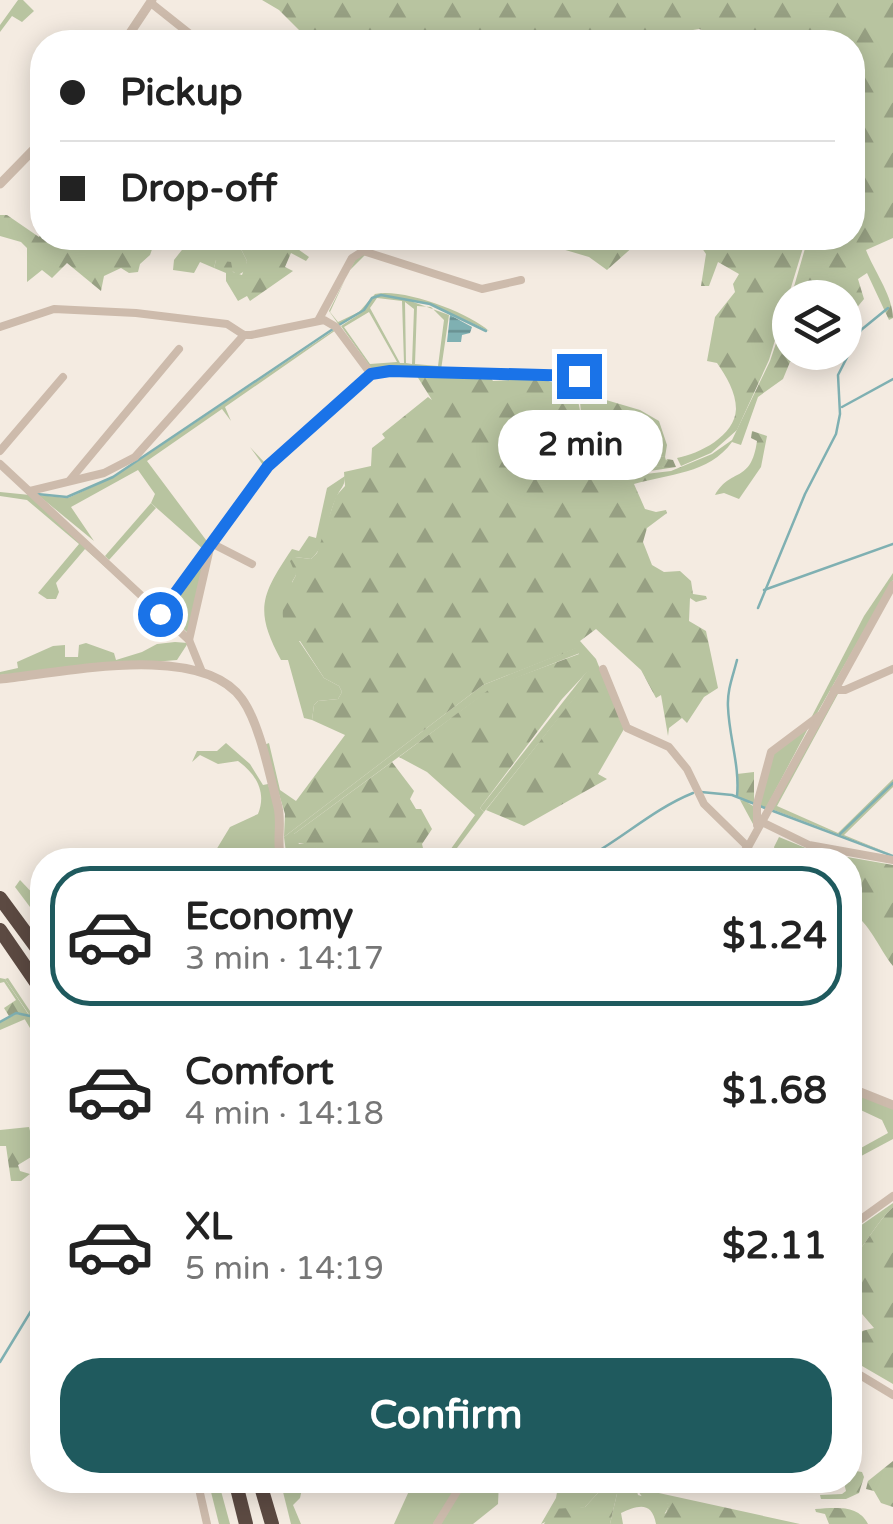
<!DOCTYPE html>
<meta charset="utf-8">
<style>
:root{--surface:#fff;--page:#f2f2f2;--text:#222;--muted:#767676;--line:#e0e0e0;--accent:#1f5a5e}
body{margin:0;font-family:"Varela Round",sans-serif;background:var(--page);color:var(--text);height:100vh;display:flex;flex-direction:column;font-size:38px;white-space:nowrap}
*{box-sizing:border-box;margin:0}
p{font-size:32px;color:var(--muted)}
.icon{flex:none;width:55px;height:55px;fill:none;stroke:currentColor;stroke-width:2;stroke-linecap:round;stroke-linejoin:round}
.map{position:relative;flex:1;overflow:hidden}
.panel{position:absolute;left:30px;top:848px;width:832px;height:645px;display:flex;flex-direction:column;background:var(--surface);border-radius:40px;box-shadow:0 5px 25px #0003}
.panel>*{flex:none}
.guide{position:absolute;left:30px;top:30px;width:835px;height:220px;border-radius:40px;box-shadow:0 5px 25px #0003;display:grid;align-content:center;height:220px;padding:0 30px;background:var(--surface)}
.tools{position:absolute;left:772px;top:280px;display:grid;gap:20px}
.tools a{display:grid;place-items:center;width:90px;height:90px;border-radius:50%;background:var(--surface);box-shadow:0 5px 25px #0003;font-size:50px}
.end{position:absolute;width:45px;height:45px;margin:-22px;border:12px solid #1a73e8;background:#fff;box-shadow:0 0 0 5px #fff}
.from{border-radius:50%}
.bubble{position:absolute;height:70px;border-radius:35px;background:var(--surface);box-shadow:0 5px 25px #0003;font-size:32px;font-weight:800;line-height:70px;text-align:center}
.guide b{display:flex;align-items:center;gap:35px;height:95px;font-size:38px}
.guide b+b{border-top:2px solid var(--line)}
.guide i{width:25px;height:25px;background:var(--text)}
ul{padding:18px 0 0;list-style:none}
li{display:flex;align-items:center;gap:30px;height:140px;margin:0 20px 15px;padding:0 10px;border:5px solid transparent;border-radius:40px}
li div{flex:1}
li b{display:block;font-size:38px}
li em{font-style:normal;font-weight:800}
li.on{border-color:var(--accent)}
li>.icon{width:90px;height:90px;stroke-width:1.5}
.cta{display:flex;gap:20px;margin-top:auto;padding:20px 30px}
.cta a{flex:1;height:115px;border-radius:40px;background:var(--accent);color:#fff;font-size:40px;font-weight:800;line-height:115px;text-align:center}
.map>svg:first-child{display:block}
</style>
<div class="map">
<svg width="893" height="1524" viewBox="0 0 893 1524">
<defs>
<pattern id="forest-firs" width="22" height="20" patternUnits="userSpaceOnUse" patternTransform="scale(2.5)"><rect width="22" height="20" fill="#b8c4a0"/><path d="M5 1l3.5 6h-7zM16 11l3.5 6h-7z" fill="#97a083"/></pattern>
<pattern id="water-rules" width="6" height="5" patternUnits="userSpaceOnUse" patternTransform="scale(2.5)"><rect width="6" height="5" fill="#7fb0b2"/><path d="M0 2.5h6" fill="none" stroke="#699091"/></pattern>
</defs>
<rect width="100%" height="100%" fill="#f4ebe1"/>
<g fill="#b8c4a0" fill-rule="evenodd">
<polygon points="18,0 23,0 34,11 22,22 12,16 0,32 0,25"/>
<polygon points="186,238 219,238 231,245 240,247 247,261 245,271 238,275 216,260 214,268 200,262 194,273 173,270 174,260 189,241"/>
<path d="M366,254L349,271L330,312L338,322L359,312L375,294C404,288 469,313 489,331L430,304L405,299L449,315L441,370L371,368L341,326L361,313L339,325L329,311L357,256ZM377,298L402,301L404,363H400L370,308ZM405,302L414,309L412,364L406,363ZM417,306L431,307L444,320L438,366L415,364ZM369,312L397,362L370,364L344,327Z"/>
<polygon points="337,328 366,370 368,375 267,466 263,465 250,447 264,462 365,375 365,370 336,330 225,407 231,421 222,409 147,461 209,544 204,550 151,503 155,494 138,470 71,507 94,541 38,495 68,498 114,477"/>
<polygon points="629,411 642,422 642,427 651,437 650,443 640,444 657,457 665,457 667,464 662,467 629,466 621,452 607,438 619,412"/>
<path d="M345,476C345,487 340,488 336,498C326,519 329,543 311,559L295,557L296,575L292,582V641H299L324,678L339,686L342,692L338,699L318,701L314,705L312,720L304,718L288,660H281C254,610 261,595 292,549L299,551L309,536L316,538L327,488Z"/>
<polygon points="0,492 30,495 156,612 85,549 56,583 59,592 56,599 47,599 38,593 79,544 27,500 0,496"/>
<polygon points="205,561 188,632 187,632 165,613"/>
<polygon points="893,573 893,580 816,715 810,720 864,616"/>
<polygon points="175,642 188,643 177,660 0,675 0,672 18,668 17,662 53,646 65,645 65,657 78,657 79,645 86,643 114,653 116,660 142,652 157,644"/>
<polygon points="578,647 580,653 495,686 294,834 299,844 310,844 329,853 331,860 287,860 284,837 483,685"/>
<polygon points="588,670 592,676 484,812 480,808"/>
<polygon points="839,692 777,806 838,833 893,779 893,787 844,835 893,855 771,809 832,696"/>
<polygon points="812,721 766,808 758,804 773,754"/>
<path d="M226,743L250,764L263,785L268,784L278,817L275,860H210L230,827L258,814C267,792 256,774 238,761L218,764L200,755L192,762L197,751H217Z"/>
<polygon points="8,978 42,1029 42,1035 30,1017 0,1030 0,1022 16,1014 30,1016 5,979"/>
<polygon points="850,1092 893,1107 893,1139 850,1162 850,1154 888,1133 882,1120 850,1105"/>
<path d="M893,1203V1207C876,1223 866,1244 850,1262V1233Z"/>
<polygon points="208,1480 218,1480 230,1524 219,1524"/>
<polygon points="280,1480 304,1480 300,1498 293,1505 301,1524 291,1524"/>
<polygon points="414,1480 461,1480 433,1524 394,1524"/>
<polygon points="468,1480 499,1480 498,1504 473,1524 440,1524"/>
<polygon points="559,1480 607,1483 585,1507 574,1509 541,1524 556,1498"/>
<path d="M619,1485L636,1488L638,1495L670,1504L659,1524H656C652,1501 638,1505 621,1513L623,1524H610Z"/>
</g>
<g fill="url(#forest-firs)">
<path d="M262,0H893V238L866,250C874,271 893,296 893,318L889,320L867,273L858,279L864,299L845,322V298L791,297L808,238H852V42H713L708,32L699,29L675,33L678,42H360L326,30L320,36L316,34L309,42H300L303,34L279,10Z"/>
<polygon points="0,215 7,215 39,237 42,233 42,238 156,238 150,255 140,264 138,272 129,273 121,268 104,276 101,291 67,263 52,278 42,270 27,282 27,248 21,242 0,236"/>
<polygon points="219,238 293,238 288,242 309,257 306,261 291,253 285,267 293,271 250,301 247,296 238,301 226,281 226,273 214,268 216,260 231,262 233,272 242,275 247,261 240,247 220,246"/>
<polygon points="525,238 653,238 635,245 607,270 589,257"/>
<path d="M695,238H806L769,360L737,430L711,453L681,466L677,458C699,454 735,436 736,409C736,392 726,376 717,363L707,361L715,317L735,292L733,284L739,274L718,262L709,286H701L706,254Z"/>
<path d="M790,302V352L802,353L790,362L783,379L758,397L741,445L732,442C709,474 668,474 634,484L645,509L656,512L666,510L667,513L647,528L643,542L652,565L664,572L680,571L691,581L693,594L706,596L707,599L696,602L690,598L689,621L706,631L718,688L704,697L687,723L682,718L669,728L668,736L661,695L656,698L641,670L596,629L580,641L596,659L624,729L598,774L607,779L524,826L486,810L591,676L588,671L562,699L480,808L484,812L448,860H443L475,815L427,772L399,757L495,685L579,654L577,648L483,685L284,837L285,814L264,745L269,743L280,790L296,801L345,735L312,720L314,705L318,701L338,699L342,692L339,686L324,678L300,641H292C276,616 283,599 296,575L290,561L295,557L311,559L317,553L336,496L345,486L344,472L371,466L372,448L385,438L382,434L428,397L432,400L415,373L491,378L493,381L540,378L576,391L582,420L612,478L671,471L712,454L732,440L770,361Z"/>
<polygon points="579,392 640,410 659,421 667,445 665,457 652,456 638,444 649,443 651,437 642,427 642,421 629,412 618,412 607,438 621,452 629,466 662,467 667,459 673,460 676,467 624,475 593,440 581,412"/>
<path d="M752,431L767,436L761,467L739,499L724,493L715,495C731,467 751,484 757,441L751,438Z"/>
<polygon points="151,503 156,508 109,560 105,556"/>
<polygon points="392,762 414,791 410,799 416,809 421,809 432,829 422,844 426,860 331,860 329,853 310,845 293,842 294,834"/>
<polygon points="754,772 754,804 748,803 755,807 753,824 740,800 746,801 738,796 737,774"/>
<path d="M779,837L813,851L893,865V966C879,949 869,921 850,912V860H777L774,847Z"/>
<polygon points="20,880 41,902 42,923 15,887"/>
<polygon points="0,978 5,979 42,1035 42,1048 24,1018 29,1016 21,1013 9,1016 4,1008 16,1000 4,982 0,983"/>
<polygon points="29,1127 36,1154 18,1165 20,1171 30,1174 21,1181 11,1181 6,1146 0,1146 0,1130"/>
<path d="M893,1207V1384L850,1359V1334L874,1328L850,1300V1262C866,1244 876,1223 893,1207Z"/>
<polygon points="893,1461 893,1507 881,1503 874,1491 866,1489 868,1481"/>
<polygon points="850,1470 862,1472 864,1477 859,1493 846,1499 821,1499 820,1495 842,1494 846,1491 844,1483 850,1480"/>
<polygon points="607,1483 619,1485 610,1524 544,1524 553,1509 585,1507"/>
<polygon points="636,1488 800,1524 659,1524 659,1516 666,1513 669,1504 645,1501"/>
<path d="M815,1509C835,1508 858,1504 868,1524H829L825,1514L816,1512Z"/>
</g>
<polygon fill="url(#water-rules)" points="450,315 472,327 470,333 462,335 461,342 447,342"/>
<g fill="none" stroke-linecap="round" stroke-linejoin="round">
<g stroke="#7fb0b2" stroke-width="2.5">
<polyline points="339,325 364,310 372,298 381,295 430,304 486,331"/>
<polyline points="842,407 893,379"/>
<polyline points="37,494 67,497 113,477 333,329"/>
<polyline points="764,590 893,544"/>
<polyline points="758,608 805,494 836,434 840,414 838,375 861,330 888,308"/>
<polyline points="701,792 732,795 765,808"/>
<path d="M737,796C740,766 729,737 728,707C727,690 733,676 737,660"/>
<polyline points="773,811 893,856"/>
<polyline points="840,834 893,783"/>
<path d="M583,860C621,840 653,809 693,793"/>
<polyline points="0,1022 16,1013 30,1016"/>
<polyline points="0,1362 42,1293"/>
</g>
<g stroke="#cdbbac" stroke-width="8">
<polyline points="151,3 200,42"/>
<polyline points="319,319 352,258 363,251 482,289 521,280"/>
<polyline points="0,327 54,309 136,313 227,324 244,335 251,335 324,320 336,327 371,374"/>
<polyline points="0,451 63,377"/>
<polyline points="0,464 189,640"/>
<polyline points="70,480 179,349"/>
<polyline points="30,491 104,473 135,457 244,335"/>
<polyline points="213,544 252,564"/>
<polyline points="161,614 208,551"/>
<polyline points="603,669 627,728 669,747 687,769 704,804 748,847"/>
<polyline points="202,672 189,640 210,548 268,466 371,374 390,371 579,375"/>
<polyline points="834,690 845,690 893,669"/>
<polyline points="762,822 809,845 893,860"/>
<polyline points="757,825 757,804 771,752 819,716"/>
<polyline points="736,860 748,847 893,585"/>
<polyline points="850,1227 893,1196"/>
<polyline points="850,1369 893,1395"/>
<polyline points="197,1480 207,1524"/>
<polyline points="437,1524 464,1480"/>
</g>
<g stroke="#cdbbac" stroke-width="9">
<polyline points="124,42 152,0"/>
<polyline points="0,184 42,141"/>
<path d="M0,679C61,673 201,641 242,699C260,724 270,777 278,807C282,825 276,842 281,860"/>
<polyline points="850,1088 893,1105"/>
</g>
<g stroke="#5c4a42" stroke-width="14">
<polyline points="0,898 42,955"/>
<polyline points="0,930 42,991"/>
<polyline points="235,1480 246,1524"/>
<polyline points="259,1480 272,1524"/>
</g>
</g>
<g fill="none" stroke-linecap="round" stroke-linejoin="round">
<polyline stroke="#1a73e8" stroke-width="12" points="160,614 268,466 371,374 390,371 579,376"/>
</g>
</svg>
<div class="tools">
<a><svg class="icon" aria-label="layers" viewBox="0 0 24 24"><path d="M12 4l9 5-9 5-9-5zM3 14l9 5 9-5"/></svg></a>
</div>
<i class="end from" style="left:160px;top:614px"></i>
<i class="end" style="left:579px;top:376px"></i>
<div class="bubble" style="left:498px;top:410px;width:165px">2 min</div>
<div class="guide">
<b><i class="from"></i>Pickup</b>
<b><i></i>Drop-off</b>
</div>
<section class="panel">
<ul>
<li class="on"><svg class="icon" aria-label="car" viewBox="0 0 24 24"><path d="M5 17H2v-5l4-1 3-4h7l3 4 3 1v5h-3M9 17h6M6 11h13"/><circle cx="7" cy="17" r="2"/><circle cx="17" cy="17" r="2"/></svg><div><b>Economy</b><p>3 min · 14:17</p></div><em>$1.24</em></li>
<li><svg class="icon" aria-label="car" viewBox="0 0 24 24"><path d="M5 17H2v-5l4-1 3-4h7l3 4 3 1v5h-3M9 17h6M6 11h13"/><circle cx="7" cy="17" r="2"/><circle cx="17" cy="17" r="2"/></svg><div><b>Comfort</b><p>4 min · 14:18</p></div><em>$1.68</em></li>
<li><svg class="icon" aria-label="car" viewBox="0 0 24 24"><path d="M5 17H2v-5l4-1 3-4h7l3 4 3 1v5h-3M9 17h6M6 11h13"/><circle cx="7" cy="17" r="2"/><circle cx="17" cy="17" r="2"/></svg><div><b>XL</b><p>5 min · 14:19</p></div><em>$2.11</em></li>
</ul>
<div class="cta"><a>Confirm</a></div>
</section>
</div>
